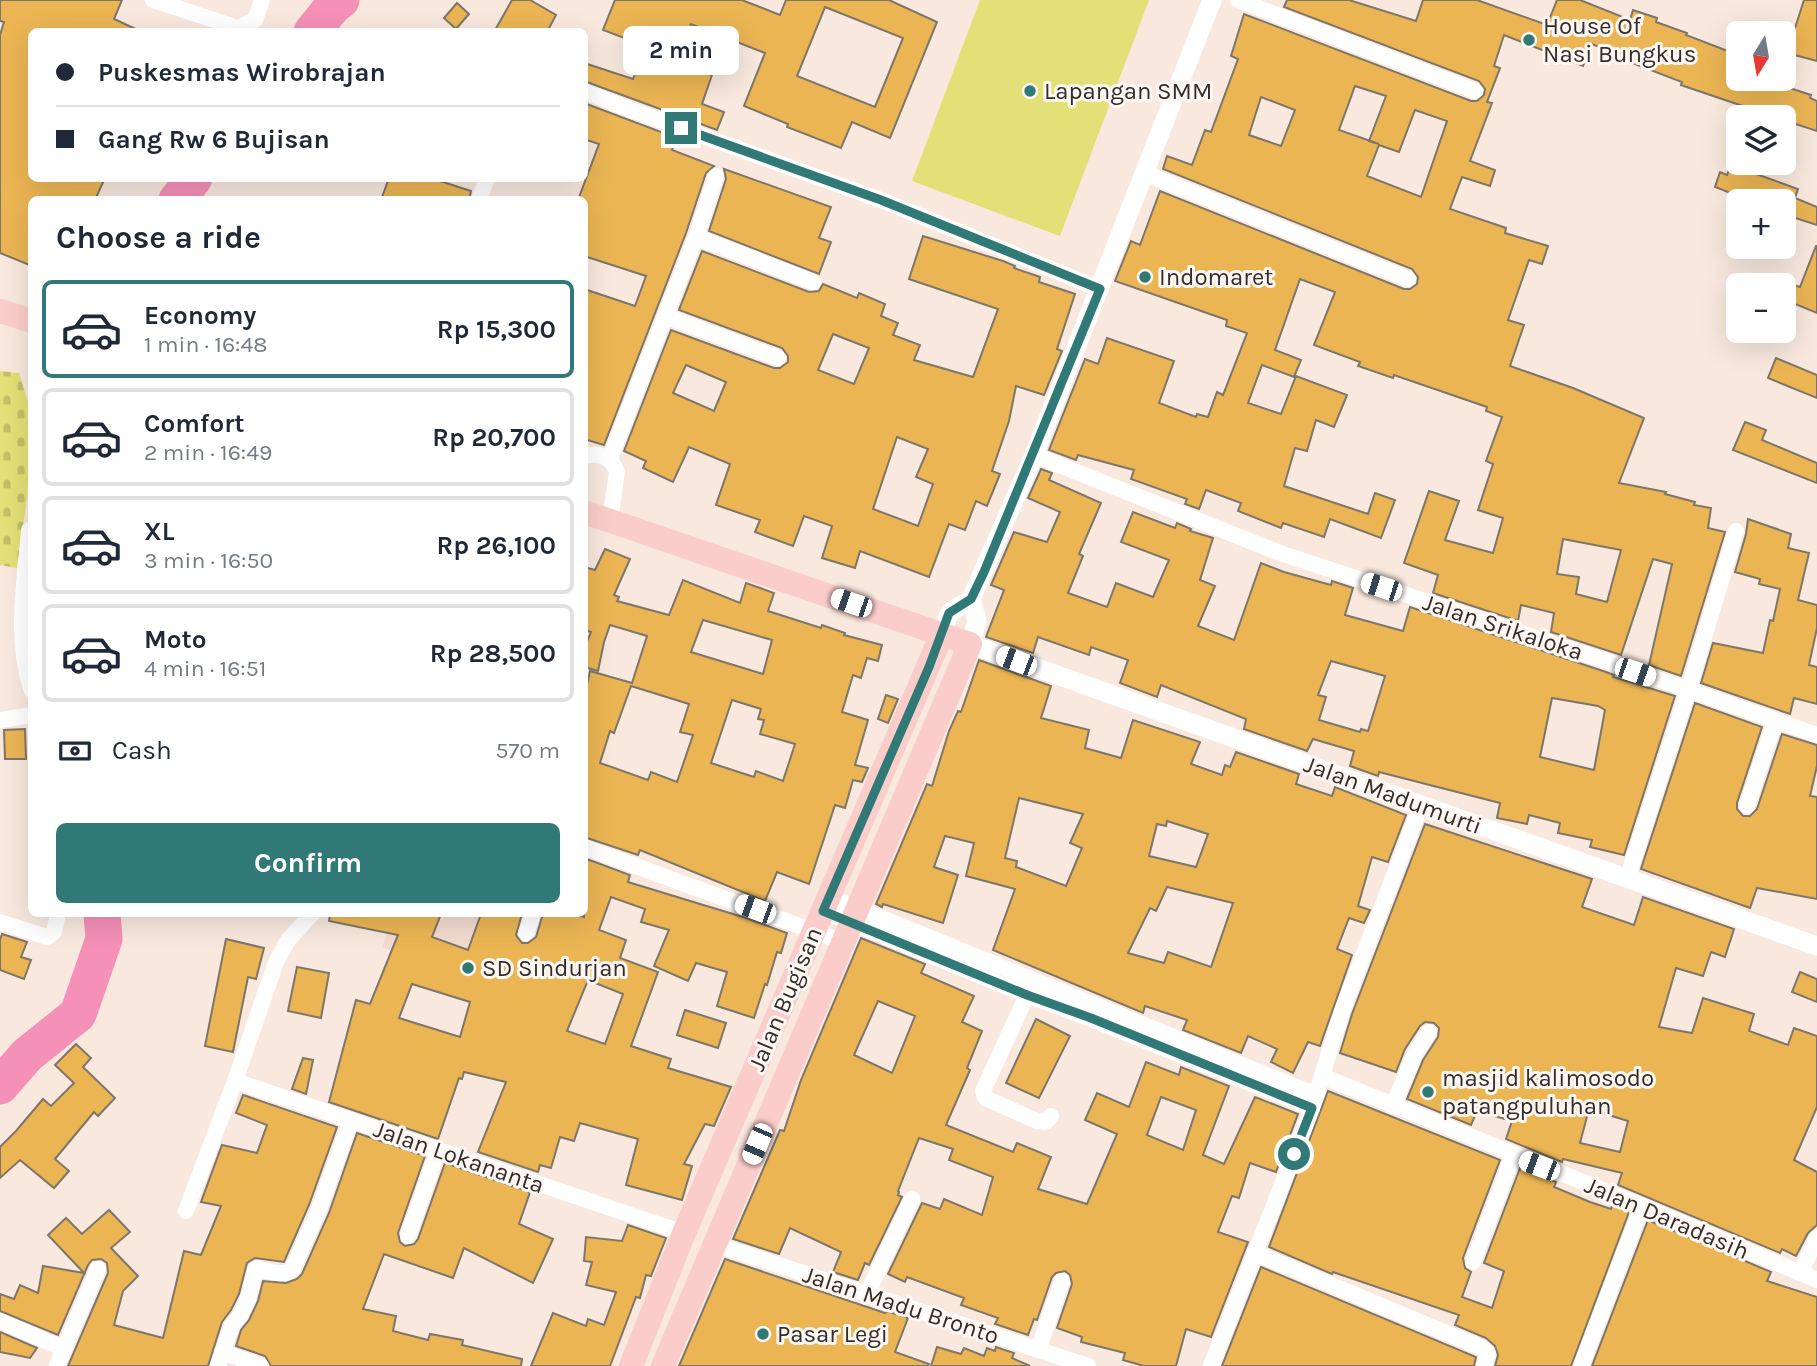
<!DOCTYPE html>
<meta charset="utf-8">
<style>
:root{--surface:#fff;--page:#f2f2f3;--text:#1f2937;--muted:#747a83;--line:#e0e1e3;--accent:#307976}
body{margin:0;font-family:Karla,sans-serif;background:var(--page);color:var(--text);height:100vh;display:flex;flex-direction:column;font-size:26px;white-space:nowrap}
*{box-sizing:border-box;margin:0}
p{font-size:23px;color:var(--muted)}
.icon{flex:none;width:38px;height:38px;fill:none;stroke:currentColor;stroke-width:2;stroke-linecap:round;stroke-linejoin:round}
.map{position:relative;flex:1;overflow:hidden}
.sheet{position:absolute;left:28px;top:196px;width:560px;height:721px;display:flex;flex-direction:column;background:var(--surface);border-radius:10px;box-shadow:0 7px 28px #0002}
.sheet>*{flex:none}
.guide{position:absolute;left:28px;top:28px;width:560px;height:154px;border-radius:10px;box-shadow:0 7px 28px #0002;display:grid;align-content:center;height:154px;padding:0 28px;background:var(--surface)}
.needle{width:46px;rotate:191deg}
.controls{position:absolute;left:1726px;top:21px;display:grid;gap:14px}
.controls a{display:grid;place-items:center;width:70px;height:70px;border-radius:10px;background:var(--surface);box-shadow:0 7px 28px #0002;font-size:35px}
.end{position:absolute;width:32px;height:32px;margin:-16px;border:9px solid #307976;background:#fff;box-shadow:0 0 0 4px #fff}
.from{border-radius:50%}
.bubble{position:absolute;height:49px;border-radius:10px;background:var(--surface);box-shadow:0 7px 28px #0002;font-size:23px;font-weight:700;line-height:49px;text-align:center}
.car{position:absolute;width:21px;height:42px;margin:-21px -10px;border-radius:9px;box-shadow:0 0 5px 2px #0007;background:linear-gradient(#fff 24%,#345 0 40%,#fff 0 76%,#345 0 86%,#fff 0)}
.guide b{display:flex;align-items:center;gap:24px;height:66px;font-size:26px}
.guide b+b{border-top:2px solid var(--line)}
.guide i{width:18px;height:18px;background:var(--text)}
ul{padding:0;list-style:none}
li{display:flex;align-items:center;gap:21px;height:98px;margin:0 14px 10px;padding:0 14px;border:4px solid var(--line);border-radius:10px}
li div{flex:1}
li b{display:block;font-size:26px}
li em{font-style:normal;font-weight:700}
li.on{border-color:var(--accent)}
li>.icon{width:63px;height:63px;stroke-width:1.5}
h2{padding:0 28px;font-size:32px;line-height:84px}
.pay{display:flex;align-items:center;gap:18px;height:77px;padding:0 28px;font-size:26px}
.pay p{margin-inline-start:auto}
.cta{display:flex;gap:14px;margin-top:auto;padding:14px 28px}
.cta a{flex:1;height:80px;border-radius:10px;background:var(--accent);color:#fff;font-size:28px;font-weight:700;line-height:80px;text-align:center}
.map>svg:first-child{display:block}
</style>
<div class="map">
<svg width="1817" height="1366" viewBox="0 0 1817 1366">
<defs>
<pattern id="cemetery-stones" width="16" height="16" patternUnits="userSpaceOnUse" patternTransform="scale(1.75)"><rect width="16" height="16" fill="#e3e077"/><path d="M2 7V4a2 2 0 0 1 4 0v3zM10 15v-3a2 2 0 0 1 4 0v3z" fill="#c3c067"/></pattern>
</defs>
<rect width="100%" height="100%" fill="#f8e8de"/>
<polygon fill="#f3dbcf" points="395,914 520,914 490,989 382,947"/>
<polygon fill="url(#cemetery-stones)" points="0,371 19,373 32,416 27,498 17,568 0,565"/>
<polygon fill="#e3e077" points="980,0 1149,0 1060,236 912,181"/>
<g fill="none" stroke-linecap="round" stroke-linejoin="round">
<g stroke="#f590b7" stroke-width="37">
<polyline points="312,32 333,6 341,0"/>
<polyline points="177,200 194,178"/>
<polyline points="0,1086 27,1055 78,1014 104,939 102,914"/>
</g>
</g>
<g fill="#ebb554" stroke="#7e7669" stroke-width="2" fill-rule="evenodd">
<polygon points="0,0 122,0 114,19 142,32 32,32 32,178 105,178 95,200 32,200 32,266 0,253 0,35 4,22 0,21"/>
<polygon points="512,0 530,0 556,15 547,32 494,32"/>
<path d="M615,0H742L780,15L786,0H889L937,22L890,138L852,122L841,148L787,127L788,124L744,106L765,53L691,24L676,63L712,75L702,104L724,112L717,130L584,81V63L633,79L646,46L603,30ZM825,7L903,38L875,107L797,76Z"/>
<path d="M1287,0H1349L1416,21L1423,0H1477L1547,25L1557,0H1580L1630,20L1633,10L1657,18L1656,22L1687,33L1686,35L1738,55V79H1762L1811,95L1810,98L1817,101V131L1783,120V117H1775L1681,85L1682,82L1619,58L1620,55L1592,44L1583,66L1504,35L1494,66L1500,68L1487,102L1492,103L1470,161L1495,170L1490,186L1462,177L1450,209L1506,228L1505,233L1548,246L1542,264L1529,260L1508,320L1524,325L1510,366L1573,388L1644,418L1619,483L1666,492L1665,494L1695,502L1694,505L1711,508L1708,528L1725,532L1681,676L1649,665L1672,564L1653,559L1621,655L1551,632L1554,613L1521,605L1518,621L1433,593L1438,575L1404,563L1429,491L1459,501L1445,540L1493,553L1503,518L1478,510L1493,464L1486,461L1502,417L1486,411L1487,407L1394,375L1393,378L1358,366L1360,362L1314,345L1335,292L1300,279L1275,350L1301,360L1294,377L1262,365L1248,403L1281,414L1296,376L1347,395L1334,427L1316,420L1307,451L1295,448L1284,486L1368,514L1375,493L1395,500L1381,538L1330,519L1324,537L1283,523L1281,528L1238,511L1241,503L1206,490L1199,509L1185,504L1187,499L1131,479L1134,470L1078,455L1076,460L1049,450L1085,359L1098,364L1107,338L1174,361L1159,403L1196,417L1197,414L1208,417L1217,392L1223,395L1247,333L1226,326L1227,320L1115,281L1131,241L1140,245L1160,191L1404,289H1410L1417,284L1418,277L1412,269L1163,169L1167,156L1192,165L1205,130L1211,132L1238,59L1231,56L1244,14L1471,101H1477L1484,95L1485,89L1479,81L1284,7ZM1355,86L1386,96L1369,141L1379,144L1339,130ZM1261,97L1295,110L1281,146L1249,135ZM1415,110L1447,121L1421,197L1367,176L1379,145L1399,152ZM1563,539L1621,550L1607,602L1576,594L1579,577L1557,574Z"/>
<polygon points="1804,0 1817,0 1817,61 1787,53"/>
<polygon points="457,3 469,14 456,29 444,18"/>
<polygon points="584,103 677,138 672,150 714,166 706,173 686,233 604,445 584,439 584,289 635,306 646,276 584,256 584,200 578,200 599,144 584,139"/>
<polygon points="1731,165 1798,189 1795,198 1817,207 1817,225 1783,214 1783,201 1751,201 1715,187 1720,172 1727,175"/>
<polygon points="724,169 831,207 819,238 831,242 819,274 709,231 726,179"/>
<polygon points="389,178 434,179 471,191 469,200 381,200"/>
<path d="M923,236L1003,261L1015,266L1014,268L1040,277L1039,282L1075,294L1057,349L1062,351L1044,395L1016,386L1009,421L992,471L1000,474L987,506L976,501L965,530L949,524L929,577L860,551L855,568L822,558L832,526L804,516L793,546L755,532L760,520L716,505L730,464L689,447L673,482L643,468L646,461L624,451L671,330L774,368H780L788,362V356L782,348L679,310L702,251L809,292L819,291L823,284L857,298L859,293L885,304L881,316L898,323L893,335L920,345L914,360L973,377L998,309L909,279ZM833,334L869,348L854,384L818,370ZM686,365L726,382L714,411L673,393ZM897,437L928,449L916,477L933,484L918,526L873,509Z"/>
<polygon points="1816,246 1817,246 1817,313 1788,301 1794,285 1800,287"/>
<polygon points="1776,358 1817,375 1817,398 1768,378"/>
<polygon points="1745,422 1766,430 1762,440 1817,463 1817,483 1733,450"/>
<path d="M1041,469L1052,473L1049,480L1101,503L1079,554L1083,556L1068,593L1107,607L1116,583L1153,597L1169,560L1121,542L1133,512L1175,528L1177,523L1191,529L1190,531L1213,538L1200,580L1215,586L1198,626L1234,640L1261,563L1284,572L1331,585L1332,581L1353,588L1345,615L1403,631L1410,607L1606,672L1614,675L1613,677L1675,696L1624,855L1590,847L1592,840L1558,833L1560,823L1529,815L1527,824L1497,818L1500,803L1379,772L1378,776L1350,766L1354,751L1313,739L1307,751L1244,729L1246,719L1161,685L1157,697L1120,683L1128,660L1091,647L1089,655L1038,637L1033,653L986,637L1004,590L991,585L1014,532L1047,542L1060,512L1028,498ZM1331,661L1385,676L1368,731L1361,729L1360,732L1319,720L1326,697L1318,695ZM1552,698L1598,706L1605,710L1594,770L1540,757Z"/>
<polygon points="1748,519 1791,534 1788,548 1809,553 1798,600 1817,605 1817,628 1809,665 1817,667 1817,704 1794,698 1790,714 1701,683 1713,643 1763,653 1770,620 1773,621 1780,589 1759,584 1760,579 1735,572 1746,534"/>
<path d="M605,549L630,559L614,595L619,597L617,601L669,615L683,580L740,603L746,583L774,593L768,611L821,628L822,625L845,633L844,635L882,645L878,661L867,658L861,678L853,675L842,712L868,720L855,765L868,768L862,782L853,780L845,808L835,805L809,884L777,872L765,901L640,850L638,855L584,837V698L590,671L632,683L647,636L610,625L604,642L598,671L584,667V649L591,632L584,630V567L595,570ZM703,620L772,640L763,674L691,652ZM631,686L689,704L680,732L693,735L677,782L651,772L648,780L600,763L610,731L614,733ZM732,700L761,709L758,719L764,720L760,734L795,744L783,781L756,771L754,777L711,763Z"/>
<path d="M979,660L1051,686L1041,718L1089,730L1085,748L1121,758L1133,720L1200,742L1191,764L1222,775L1225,765L1230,767L1236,752L1299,774L1296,784L1332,796L1335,787L1406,815L1388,862L1372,857L1358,906L1370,910L1364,923L1349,918L1337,949L1352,955L1320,1046L1308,1042L1293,1073L1271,1062L1277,1049L1248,1036L1241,1053L1183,1030L1187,1020L1145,1006L1143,1013L993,950L1015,889L966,876L974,843L945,836L934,867L958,875L943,923L883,904L882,907L876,904L927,784L932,786L949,731L958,711L961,712ZM1019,798L1083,814L1070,843L1082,848L1066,886L1016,867L1017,861L1005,858ZM1167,821L1208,834L1196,867L1149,856L1157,824L1166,826ZM1167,887L1233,903L1211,967L1168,952L1164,963L1128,953L1150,908L1156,911Z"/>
<polygon points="886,695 898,699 888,723 878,719"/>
<polygon points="1695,703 1762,727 1737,803 1737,809 1743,816 1750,816 1757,809 1782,734 1817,745 1817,766 1810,796 1817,797 1817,899 1757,888 1750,908 1641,869"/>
<polygon points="25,729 26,759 5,759 4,730"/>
<path d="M1425,824L1592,879L1582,907L1634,925L1643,897L1734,929L1725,957L1711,952L1703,976L1676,968L1659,1027L1692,1033L1703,998L1754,1014L1749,1031L1788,1045L1794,1028L1817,1036V1107L1794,1160L1817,1172V1225L1808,1233L1796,1256L1782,1249L1780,1253L1618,1185L1622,1173L1563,1159L1562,1162L1506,1139L1512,1121L1477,1111L1471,1125L1407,1099L1423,1060L1438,1037L1439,1028L1434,1023L1425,1022L1420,1026L1405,1049L1396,1072L1340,1053L1352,1014ZM1589,1109L1628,1121L1620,1152L1580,1143Z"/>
<path d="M584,858L630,875L628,882L746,918L787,933L781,953L777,952L767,985L765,984L754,1018L717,1006L727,972L696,963L688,981L654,966L669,930L641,922L645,909L611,897L599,930L626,940L620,958L658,972L631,1046L671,1059L668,1068L731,1087L714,1126L705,1124L684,1164L692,1166L682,1200L626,1185L638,1139L580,1123L574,1141L560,1137L551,1168L540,1165L538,1172L478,1152L506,1082L464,1072L462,1079L459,1078L438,1139L329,1102L356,1000L370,1004L398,935L329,921L330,914H441L432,937L468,950L481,914H522L516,935L522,943H528L536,937L543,914H575L584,917ZM588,980L623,994L605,1044L567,1031ZM412,984L470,1002L460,1037L399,1018Z"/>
<polygon points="2,934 27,942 21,957 31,960 24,979 0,970 0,940"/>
<path d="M861,938L925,964L921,973L974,996L962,1022L982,1031L967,1068L970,1070L946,1125L1013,1152L1017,1143L1051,1157L1038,1189L1087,1204L1117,1134L1085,1120L1097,1093L1129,1107L1146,1062L1179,1075L1181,1067L1229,1086L1203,1155L1224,1164L1255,1097L1298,1114L1276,1172L1250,1163L1239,1198L1232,1196L1218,1232L1248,1242L1211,1337L1186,1329L1176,1366H1144L1123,1360L1125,1353L1081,1342L1082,1337L1057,1328L1072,1284L1070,1275L1065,1271L1056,1273L1052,1277L1037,1320L1034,1319L1028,1335L995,1324L998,1318L961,1305L964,1298L907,1277L905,1282L888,1274L922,1203L940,1209L944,1199L982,1215L993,1177L949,1160L953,1149L919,1138L898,1191L899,1192L898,1195L902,1197L869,1265L865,1263L858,1280L833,1272L841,1252L790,1228L779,1254L733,1239L780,1130L784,1131L801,1080ZM878,1001L915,1016L892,1073L854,1055ZM1161,1097L1196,1110L1183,1150L1147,1135Z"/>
<polygon points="226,939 264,948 256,979 248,977 233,1052 205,1046"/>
<polygon points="297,967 329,973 321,1018 288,1011"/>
<polygon points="1800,972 1817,979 1817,1002 1792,992"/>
<polygon points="685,1010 726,1023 718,1048 677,1035"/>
<polygon points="1036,1019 1070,1036 1039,1098 1006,1083"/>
<polygon points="76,1044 91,1058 83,1067 115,1098 98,1116 94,1112 55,1159 69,1171 54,1188 20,1160 0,1178 0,1147 16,1131 43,1099 51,1106 74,1083 55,1065"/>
<polygon points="303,1058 313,1060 306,1094 292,1089"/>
<polygon points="1328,1091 1500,1160 1463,1258 1465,1268 1471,1272 1462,1297 1492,1308 1504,1271 1484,1263 1520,1168 1556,1182 1554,1187 1590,1202 1611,1209 1612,1205 1629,1212 1571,1366 1495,1366 1498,1355 1495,1346 1486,1338 1455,1325 1459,1315 1333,1272 1332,1274 1269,1247"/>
<polygon points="243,1095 337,1127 309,1205 284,1262 255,1258 247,1263 239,1294 231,1310 222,1322 208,1366 68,1366 108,1273 107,1263 101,1259 92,1260 88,1265 58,1335 0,1311 0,1294 14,1299 20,1285 38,1293 43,1266 84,1273 48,1235 66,1218 82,1234 109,1210 130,1232 111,1248 138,1276 123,1291 114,1325 163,1338 184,1251 201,1255 221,1206 201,1202 222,1145 257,1153 267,1125 236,1113"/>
<polygon points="357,1133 425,1156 398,1233 400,1242 405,1246 414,1244 418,1239 445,1163 530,1192 519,1224 553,1239 533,1283 464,1248 453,1278 384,1254 363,1309 396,1316 393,1331 428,1340 430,1334 463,1340 462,1345 522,1359 521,1366 271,1366 265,1356 236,1346 241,1330 249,1320 258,1301 263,1281 286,1283 297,1279 302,1274 329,1213"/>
<polygon points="1648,1220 1771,1272 1767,1281 1817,1297 1817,1366 1592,1366"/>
<polygon points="628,1225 666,1238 651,1276 646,1275 640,1298 636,1297 610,1366 531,1366 553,1313 586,1326 588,1319 604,1325 616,1292 586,1285 592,1262 584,1261 586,1237 622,1241"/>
<polygon points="725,1259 885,1313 886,1311 908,1318 895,1352 929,1364 928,1366 679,1366"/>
<polygon points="1261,1267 1476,1357 1474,1366 1222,1366"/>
<polygon points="0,1332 37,1348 30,1358 0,1352"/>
<polygon points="937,1347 961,1354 964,1348 984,1356 987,1348 995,1351 996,1347 1014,1353 1012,1358 1030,1366 931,1366"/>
</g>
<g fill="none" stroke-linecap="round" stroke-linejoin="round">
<g stroke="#fff" stroke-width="16">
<polyline points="153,0 238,28 255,20 262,0"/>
<polyline points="1238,0 1475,91"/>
<polyline points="584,91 631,110 881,200 1100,289"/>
<polyline points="1144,173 1408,279"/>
<polyline points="479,200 487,178"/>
<polyline points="696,237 813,282"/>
<polyline points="665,316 778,358"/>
<polyline points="1034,455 1280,553 1609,662 1817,735"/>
<path d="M584,456C600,452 612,457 617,472L610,521"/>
<polyline points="610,458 696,237 716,176"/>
<path d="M29,530C25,582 14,640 32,691"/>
<polyline points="0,720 32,715"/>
<polyline points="1747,806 1775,721"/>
<polyline points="584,847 843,942"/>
<polyline points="1627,879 1688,691 1736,531"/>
<polyline points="830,897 1316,1095"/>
<polyline points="823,911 1027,995 1091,1019 1312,1108"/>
<polyline points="0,922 47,937 54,932 58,914"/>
<polyline points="526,933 533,914"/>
<polyline points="1027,995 983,1091 985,1098 1037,1121 1046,1122 1051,1116"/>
<polyline points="1322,1076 1642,1206 1817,1280"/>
<polyline points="235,1081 684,1233"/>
<polyline points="1393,1106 1414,1055 1429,1032"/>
<polyline points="186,1211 235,1081 276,962 288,940 312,914"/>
<polyline points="408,1236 438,1150"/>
<polyline points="714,1244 1088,1366"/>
<polyline points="1255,1253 1482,1348 1488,1353 1484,1366"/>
<polyline points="1473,1262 1513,1156"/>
<polyline points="1800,1273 1817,1238"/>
<polyline points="867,1294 912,1199"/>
<polyline points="0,1321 64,1349 57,1366"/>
<polyline points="64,1349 98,1269"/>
<polyline points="1038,1350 1062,1281"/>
<polyline points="222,1352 261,1366"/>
<path d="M218,1366L232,1325L240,1316L249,1297L255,1270L257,1268C268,1271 281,1277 292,1270L319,1209L351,1120"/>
<polyline points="1211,1366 1312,1108 1342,1011 1421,805"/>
<polyline points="1581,1366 1642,1206"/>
</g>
<g stroke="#fff" stroke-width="19">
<polyline points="971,599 977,621 970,644 1817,946"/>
<polyline points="942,634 949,613 971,599 1034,455 1212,0"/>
</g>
<g stroke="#facdca" stroke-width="24">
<polyline points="0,311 32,321"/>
<polyline points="584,512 970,644 663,1366"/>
<polyline points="631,1366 684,1233 942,634"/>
</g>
</g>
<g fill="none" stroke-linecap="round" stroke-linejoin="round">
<polyline stroke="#307976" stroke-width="9" points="681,128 881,200 1100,289 984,572 971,599 949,613 929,667 823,911 1027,995 1091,1018 1312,1108 1294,1154"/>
</g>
<g fill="#307976" stroke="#fef7f3" stroke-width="2.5">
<circle cx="1529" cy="40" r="7"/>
<circle cx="1030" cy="91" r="7"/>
<circle cx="1145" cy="277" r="7"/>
<circle cx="468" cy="968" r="7"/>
<circle cx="1428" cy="1092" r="7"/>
<circle cx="763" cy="1334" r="7"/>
</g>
<g text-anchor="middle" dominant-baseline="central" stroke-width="6" stroke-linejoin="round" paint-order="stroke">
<g font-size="24" fill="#342e2b" stroke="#fef7f3" text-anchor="start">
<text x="1543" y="26">House Of<tspan x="1543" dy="28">Nasi Bungkus</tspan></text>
<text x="1044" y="91">Lapangan SMM</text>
<text x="1159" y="277">Indomaret</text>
<text x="482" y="968">SD Sindurjan</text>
<text x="1442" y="1078">masjid kalimosodo<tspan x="1442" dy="28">patangpuluhan</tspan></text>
<text x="777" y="1334">Pasar Legi</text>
</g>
<g font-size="24" fill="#342e2b" stroke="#fef7f3">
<text transform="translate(1503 627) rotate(18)">Jalan Srikaloka</text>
<text transform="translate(1393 795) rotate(20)">Jalan Madumurti</text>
<text transform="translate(785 999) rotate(-67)">Jalan Bugisan</text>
<text transform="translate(459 1157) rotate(19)">Jalan Lokananta</text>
<text transform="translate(1667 1218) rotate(23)">Jalan Daradasih</text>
<text transform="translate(901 1305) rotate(18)">Jalan Madu Bronto</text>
</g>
</g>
</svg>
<div class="controls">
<a><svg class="needle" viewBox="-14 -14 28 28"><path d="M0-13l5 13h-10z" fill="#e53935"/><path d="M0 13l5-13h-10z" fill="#747a83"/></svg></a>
<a><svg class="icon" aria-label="layers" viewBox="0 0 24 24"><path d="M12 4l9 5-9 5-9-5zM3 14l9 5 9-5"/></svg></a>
<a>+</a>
<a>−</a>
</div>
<i class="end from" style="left:1294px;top:1154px"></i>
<i class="end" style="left:681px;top:128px"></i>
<div class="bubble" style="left:623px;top:26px;width:116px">2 min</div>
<i class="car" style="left:1381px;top:587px;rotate:288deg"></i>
<i class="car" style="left:851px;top:603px;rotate:289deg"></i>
<i class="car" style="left:1016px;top:661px;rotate:291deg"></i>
<i class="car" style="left:1635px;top:672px;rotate:109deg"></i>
<i class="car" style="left:755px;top:909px;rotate:290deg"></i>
<i class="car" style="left:757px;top:1144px;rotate:203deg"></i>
<i class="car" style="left:1539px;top:1166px;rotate:291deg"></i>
<div class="guide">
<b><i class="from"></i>Puskesmas Wirobrajan</b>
<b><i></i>Gang Rw 6 Bujisan</b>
</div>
<section class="sheet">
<h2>Choose a ride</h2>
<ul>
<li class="on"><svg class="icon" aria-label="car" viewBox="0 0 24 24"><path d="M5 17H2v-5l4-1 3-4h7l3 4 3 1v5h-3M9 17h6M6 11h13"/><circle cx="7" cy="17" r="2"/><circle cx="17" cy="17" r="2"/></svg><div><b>Economy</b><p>1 min · 16:48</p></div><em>Rp 15,300</em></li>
<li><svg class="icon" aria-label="car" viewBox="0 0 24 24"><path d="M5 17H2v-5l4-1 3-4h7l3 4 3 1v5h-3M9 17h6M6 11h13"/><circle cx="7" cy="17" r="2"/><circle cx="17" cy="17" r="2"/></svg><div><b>Comfort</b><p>2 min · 16:49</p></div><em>Rp 20,700</em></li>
<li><svg class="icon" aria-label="car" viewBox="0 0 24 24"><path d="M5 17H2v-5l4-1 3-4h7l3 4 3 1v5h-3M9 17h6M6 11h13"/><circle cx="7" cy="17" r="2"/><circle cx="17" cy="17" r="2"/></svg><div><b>XL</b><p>3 min · 16:50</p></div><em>Rp 26,100</em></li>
<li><svg class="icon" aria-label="car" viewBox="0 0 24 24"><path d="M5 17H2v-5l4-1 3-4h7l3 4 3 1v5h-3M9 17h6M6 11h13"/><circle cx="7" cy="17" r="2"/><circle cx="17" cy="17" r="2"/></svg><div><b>Moto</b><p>4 min · 16:51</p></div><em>Rp 28,500</em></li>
</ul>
<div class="pay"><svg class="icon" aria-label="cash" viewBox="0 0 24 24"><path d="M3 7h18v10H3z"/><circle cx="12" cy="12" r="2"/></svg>Cash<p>570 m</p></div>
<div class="cta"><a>Confirm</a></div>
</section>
</div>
